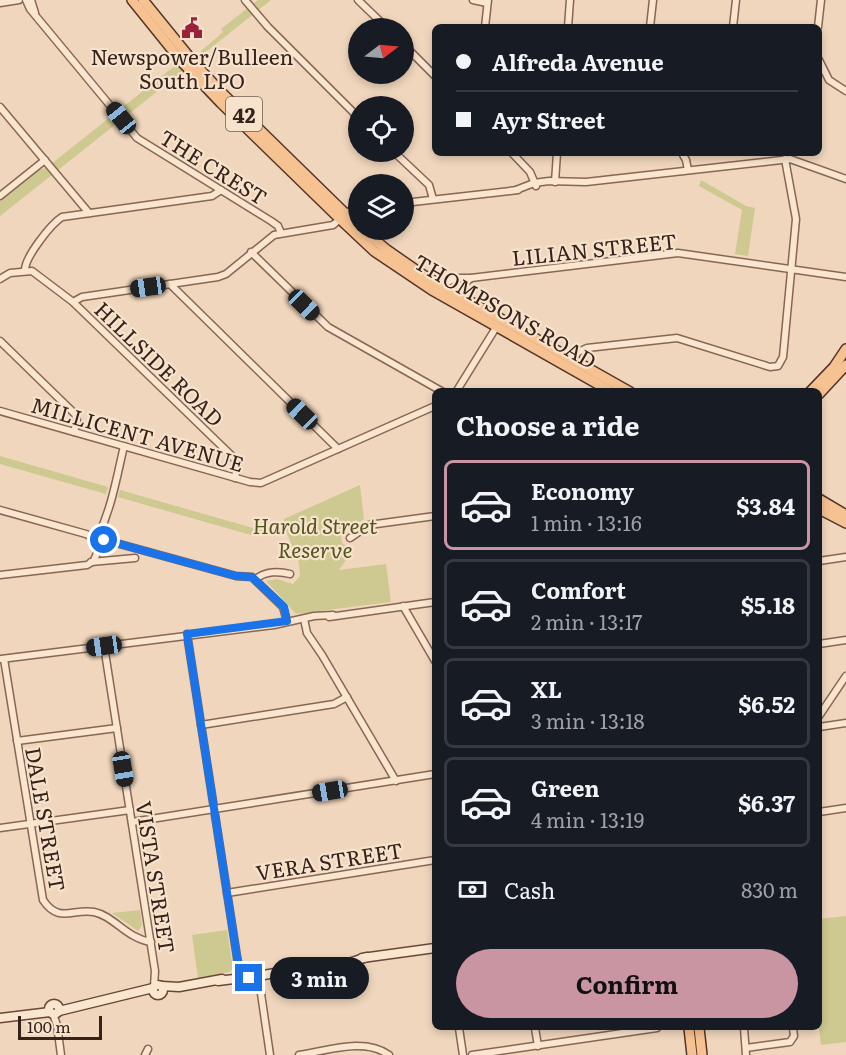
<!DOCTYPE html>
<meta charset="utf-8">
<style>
:root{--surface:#171b24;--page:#20242c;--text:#f1f3f6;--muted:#9ea1a6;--line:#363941;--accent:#ca95a2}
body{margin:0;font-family:Literata,serif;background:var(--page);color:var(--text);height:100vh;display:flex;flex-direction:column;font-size:22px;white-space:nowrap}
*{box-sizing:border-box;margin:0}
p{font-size:20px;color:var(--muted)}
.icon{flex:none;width:33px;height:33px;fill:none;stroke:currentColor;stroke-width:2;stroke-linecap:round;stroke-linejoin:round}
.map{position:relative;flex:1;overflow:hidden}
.side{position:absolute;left:432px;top:388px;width:390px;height:642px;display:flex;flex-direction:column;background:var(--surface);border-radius:9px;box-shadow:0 3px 9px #0003}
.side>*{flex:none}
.top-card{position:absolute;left:432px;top:24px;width:390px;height:132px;border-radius:9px;box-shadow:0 3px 9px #0003;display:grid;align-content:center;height:132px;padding:0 24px;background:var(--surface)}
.needle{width:39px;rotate:74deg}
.tools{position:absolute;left:348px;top:18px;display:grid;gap:12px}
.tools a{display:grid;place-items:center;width:66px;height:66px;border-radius:50%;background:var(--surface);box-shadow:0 3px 9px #0003;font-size:30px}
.scale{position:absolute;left:18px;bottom:15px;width:84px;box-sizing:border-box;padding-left:6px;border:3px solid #36221b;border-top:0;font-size:16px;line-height:21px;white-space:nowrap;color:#36221b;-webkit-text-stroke:4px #f7e2cc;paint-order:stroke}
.end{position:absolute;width:27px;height:27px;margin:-14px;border:8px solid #1a73e8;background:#fff;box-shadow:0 0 0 3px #fff}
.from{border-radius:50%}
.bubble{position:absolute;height:42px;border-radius:21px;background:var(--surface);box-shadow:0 3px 9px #0003;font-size:20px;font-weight:700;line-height:42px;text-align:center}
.car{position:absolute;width:18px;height:36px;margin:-18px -9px;border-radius:8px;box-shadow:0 0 4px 2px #0007;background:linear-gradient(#222 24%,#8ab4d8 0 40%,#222 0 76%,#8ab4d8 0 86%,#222 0)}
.top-card b{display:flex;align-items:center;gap:21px;height:57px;font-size:22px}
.top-card b+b{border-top:2px solid var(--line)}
.top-card i{width:15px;height:15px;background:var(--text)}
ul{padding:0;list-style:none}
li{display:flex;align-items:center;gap:18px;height:90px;margin:0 12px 9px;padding:0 12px;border:3px solid var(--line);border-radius:9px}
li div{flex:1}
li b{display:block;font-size:22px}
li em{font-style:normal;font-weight:700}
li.on{border-color:var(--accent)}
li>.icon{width:54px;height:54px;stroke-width:1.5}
h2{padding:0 24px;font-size:27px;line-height:72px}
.pay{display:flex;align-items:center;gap:15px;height:66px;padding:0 24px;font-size:22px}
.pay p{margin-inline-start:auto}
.button{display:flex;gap:12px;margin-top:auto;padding:12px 24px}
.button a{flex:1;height:69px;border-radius:36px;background:var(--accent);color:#111;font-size:24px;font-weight:700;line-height:69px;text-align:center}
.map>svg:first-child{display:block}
</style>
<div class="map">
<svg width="846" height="1055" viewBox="0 0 846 1055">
<rect width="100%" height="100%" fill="#f0d6bc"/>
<g fill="#cec990">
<polygon points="258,0 271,0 202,55 201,51 223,32 221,29"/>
<polygon points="177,64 183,71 0,216 0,200 38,170 46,168"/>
<polygon points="701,180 746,206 755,208 748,256 735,254 742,210 699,186"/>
<polygon points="0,456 108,487 106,494 0,464"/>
<polygon points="360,485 364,519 341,533 342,543 353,550 339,570 386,564 391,602 296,614 266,581 277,579 293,584 300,576 299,563 286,531 251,535 118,497 120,490 253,528 284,524 284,519"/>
<polygon points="140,910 142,925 138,931 112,913"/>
<polygon points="846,916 846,1042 821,1045 819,1028 819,919"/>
<polygon points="227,930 233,969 229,972 198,979 192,935"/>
</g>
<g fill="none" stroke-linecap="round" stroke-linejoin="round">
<defs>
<g id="street">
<polyline points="26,0 30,9 137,138 271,221 278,226 281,233"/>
<polyline points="31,0 35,13"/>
<polyline points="245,0 268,27 358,117"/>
<polyline points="358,0 387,28"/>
<polyline points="473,0 487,3"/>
<polyline points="0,3 19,0"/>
<polyline points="485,27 488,0"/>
<polyline points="568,27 570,0"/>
<polyline points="650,27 653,0"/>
<polyline points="733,27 736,0"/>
<polyline points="818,27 821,0"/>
<polyline points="404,45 435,76"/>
<polyline points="819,60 829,80 846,91"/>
<polyline points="0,107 89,213"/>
<polyline points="394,152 429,185 433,199"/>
<polyline points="512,153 530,172 536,186"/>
<polyline points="682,153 686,160 688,170"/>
<polyline points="555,182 557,153"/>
<polyline points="516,190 534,183 549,181 586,182 790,159 846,179"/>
<polyline points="0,196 45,160"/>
<polyline points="404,203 518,190"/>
<polyline points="345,213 358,208"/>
<polyline points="251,252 328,327 443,392"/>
<path d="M25,270C25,257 51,224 62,217L212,196L221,190"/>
<polyline points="0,279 10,273 32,271 73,302 82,297 218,277 226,274 274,235 333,225 340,219"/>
<polyline points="170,284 338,449"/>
<polyline points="443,289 445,283 456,278 471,278 678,253 846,277"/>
<polyline points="453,293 471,278"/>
<polyline points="73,302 234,458 237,466 235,478"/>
<polyline points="0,341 75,414 77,421 74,432"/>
<polyline points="573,360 578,352 587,348 677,338 770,367 778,366 783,357 796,219 785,159"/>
<polyline points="456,392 497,326"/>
<polyline points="0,411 250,482 261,483 435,406"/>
<polyline points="0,510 86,534 96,539"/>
<path d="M99,534C112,506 117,476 124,446"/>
<polyline points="350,538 369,525 435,516"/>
<polyline points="103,541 116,543 236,576 252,577 283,607 287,621"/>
<polyline points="94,560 102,542"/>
<polyline points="819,561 846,557"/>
<polyline points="91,562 135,558"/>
<polyline points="0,575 87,565 92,562"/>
<path d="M256,579C265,571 279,571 290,574"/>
<polyline points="403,606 435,661"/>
<polyline points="329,617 435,602"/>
<polyline points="304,619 307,633 322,655 396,781"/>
<polyline points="187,634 237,957 238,970 241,978"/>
<polyline points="819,644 846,640"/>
<polyline points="104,646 155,971 154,986"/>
<polyline points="1,659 274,625 314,616 333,615"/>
<path d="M4,659L43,900C59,924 73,908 94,912C114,916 126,938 151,942"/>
<polyline points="819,716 846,676"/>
<polyline points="201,725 334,704 347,697"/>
<polyline points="819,727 846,723"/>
<polyline points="17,741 117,728"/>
<polyline points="819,812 846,808"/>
<polyline points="132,822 435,774"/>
<polyline points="0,828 130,810"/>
<polyline points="227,893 435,860"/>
<polyline points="258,973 270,1055"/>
<polyline points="53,1014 57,1025 61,1055"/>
<polyline points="459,1028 463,1055"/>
<polyline points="535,1028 538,1046"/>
<polyline points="744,1028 746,1055"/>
<polyline points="746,1048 790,1042 794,1036 793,1028"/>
<polyline points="145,1055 148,1049"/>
<path d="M299,1055C327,1051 364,1037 389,1055"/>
<polyline points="472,1055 657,1028"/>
</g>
<g id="secondary">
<polyline points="362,958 435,948"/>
<polyline points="218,981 258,976 326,964 346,964 367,957"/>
<circle cx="158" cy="990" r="5"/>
<polyline points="162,986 179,987 222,979"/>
<circle cx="54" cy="1009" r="5"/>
<polyline points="59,1011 153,988"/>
<polyline points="0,1018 50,1012"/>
</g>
<g id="primary">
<polyline points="132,0 182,62 221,103 340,219 374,251 432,290 612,392"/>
<polyline points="143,0 195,64 223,94 358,226"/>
<polyline points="363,230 387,250 423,275 630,392"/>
<polyline points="810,392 834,367 846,349"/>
<polyline points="819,394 846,365"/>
<polyline points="819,499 846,515"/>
<polyline points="819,509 846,523"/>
<polyline points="689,1028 692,1055"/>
<polyline points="699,1028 702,1055"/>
</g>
</defs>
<use href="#street" stroke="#865" stroke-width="9"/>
<use href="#secondary" stroke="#694738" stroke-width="11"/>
<use href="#primary" stroke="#55352a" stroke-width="12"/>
<use href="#street" stroke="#fae5cf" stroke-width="6"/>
<use href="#secondary" stroke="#fae5cf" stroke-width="8"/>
<use href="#primary" stroke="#f6c291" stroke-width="9"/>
</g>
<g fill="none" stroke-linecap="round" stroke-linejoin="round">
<polyline stroke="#1a73e8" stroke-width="8" points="104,540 104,536 116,543 236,576 252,577 284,607 287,621 187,634 237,957 242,973 258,972 260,976 249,978"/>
</g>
<defs>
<symbol id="civic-bare" viewBox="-9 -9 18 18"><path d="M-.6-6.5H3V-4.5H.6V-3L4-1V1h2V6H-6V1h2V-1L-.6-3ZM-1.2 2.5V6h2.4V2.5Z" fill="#9a223b" stroke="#f7e2cc" stroke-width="2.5" paint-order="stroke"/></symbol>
</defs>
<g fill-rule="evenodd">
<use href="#civic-bare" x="177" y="13" width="30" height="30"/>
</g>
<g text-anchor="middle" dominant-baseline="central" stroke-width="4.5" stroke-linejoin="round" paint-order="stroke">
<rect fill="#f7e2cc" stroke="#705c50" stroke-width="1.5" x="226" y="97" width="36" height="34" rx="4.5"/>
<g font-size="20" font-weight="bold" fill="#36221b">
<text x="244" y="114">42</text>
</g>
<g font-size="21" fill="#36221b" stroke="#f7e2cc">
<text x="192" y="55">Newspower/Bulleen<tspan x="192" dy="24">South LPO</tspan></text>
</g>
<g font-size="21" fill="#36221b" stroke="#f7e2cc">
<text transform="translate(214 166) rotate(32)">THE CREST</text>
<text transform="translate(594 248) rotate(-6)">LILIAN STREET</text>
<text transform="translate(506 310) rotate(30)">THOMPSONS ROAD</text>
<text transform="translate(160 363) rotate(44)">HILLSIDE ROAD</text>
<text transform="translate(138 433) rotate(16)">MILLICENT AVENUE</text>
<text transform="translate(47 819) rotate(80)">DALE STREET</text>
<text transform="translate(329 860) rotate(-9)">VERA STREET</text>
<text transform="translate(157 877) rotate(81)">VISTA STREET</text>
</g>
<g font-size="21" font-style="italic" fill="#515420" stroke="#f7e2cc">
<text x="315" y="524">Harold Street<tspan x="315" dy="24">Reserve</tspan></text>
</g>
</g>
</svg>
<div class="tools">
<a><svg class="needle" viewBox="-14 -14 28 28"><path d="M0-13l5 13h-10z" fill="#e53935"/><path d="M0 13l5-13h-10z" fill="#9ea1a6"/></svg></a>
<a><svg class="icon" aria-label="locate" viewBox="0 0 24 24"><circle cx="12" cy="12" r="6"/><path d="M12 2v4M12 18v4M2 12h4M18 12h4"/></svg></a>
<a><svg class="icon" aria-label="layers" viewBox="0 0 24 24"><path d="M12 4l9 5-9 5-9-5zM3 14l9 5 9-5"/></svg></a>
</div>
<div class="scale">100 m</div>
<i class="end from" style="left:104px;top:540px"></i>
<i class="end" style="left:249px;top:978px"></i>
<div class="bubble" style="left:270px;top:957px;width:99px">3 min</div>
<i class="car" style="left:121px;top:118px;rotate:321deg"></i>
<i class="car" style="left:148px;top:287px;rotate:262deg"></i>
<i class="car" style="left:304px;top:305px;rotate:134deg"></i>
<i class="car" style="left:302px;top:414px;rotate:314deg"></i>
<i class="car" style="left:104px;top:646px;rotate:262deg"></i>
<i class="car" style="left:123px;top:769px;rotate:171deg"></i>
<i class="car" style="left:330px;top:791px;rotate:261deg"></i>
<div class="top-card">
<b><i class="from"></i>Alfreda Avenue</b>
<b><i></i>Ayr Street</b>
</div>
<section class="side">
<h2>Choose a ride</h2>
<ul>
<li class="on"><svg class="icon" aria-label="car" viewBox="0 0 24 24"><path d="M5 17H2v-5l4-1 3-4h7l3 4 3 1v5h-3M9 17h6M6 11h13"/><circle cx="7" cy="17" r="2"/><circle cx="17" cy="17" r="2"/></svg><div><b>Economy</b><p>1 min · 13:16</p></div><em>$3.84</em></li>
<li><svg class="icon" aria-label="car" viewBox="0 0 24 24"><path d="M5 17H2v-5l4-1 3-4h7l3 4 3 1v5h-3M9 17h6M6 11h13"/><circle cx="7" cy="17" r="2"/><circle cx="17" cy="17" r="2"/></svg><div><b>Comfort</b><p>2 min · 13:17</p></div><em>$5.18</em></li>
<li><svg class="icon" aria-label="car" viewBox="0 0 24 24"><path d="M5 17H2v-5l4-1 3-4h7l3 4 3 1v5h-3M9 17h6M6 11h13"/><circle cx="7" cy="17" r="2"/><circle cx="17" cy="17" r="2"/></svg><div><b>XL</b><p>3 min · 13:18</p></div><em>$6.52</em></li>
<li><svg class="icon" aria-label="car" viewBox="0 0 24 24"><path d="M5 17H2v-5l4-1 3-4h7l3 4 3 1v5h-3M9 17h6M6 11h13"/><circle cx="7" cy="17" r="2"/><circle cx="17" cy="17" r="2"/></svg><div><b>Green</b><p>4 min · 13:19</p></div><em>$6.37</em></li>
</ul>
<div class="pay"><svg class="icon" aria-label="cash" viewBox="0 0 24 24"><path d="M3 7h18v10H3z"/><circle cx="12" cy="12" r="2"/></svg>Cash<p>830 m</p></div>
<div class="button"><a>Confirm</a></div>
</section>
</div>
